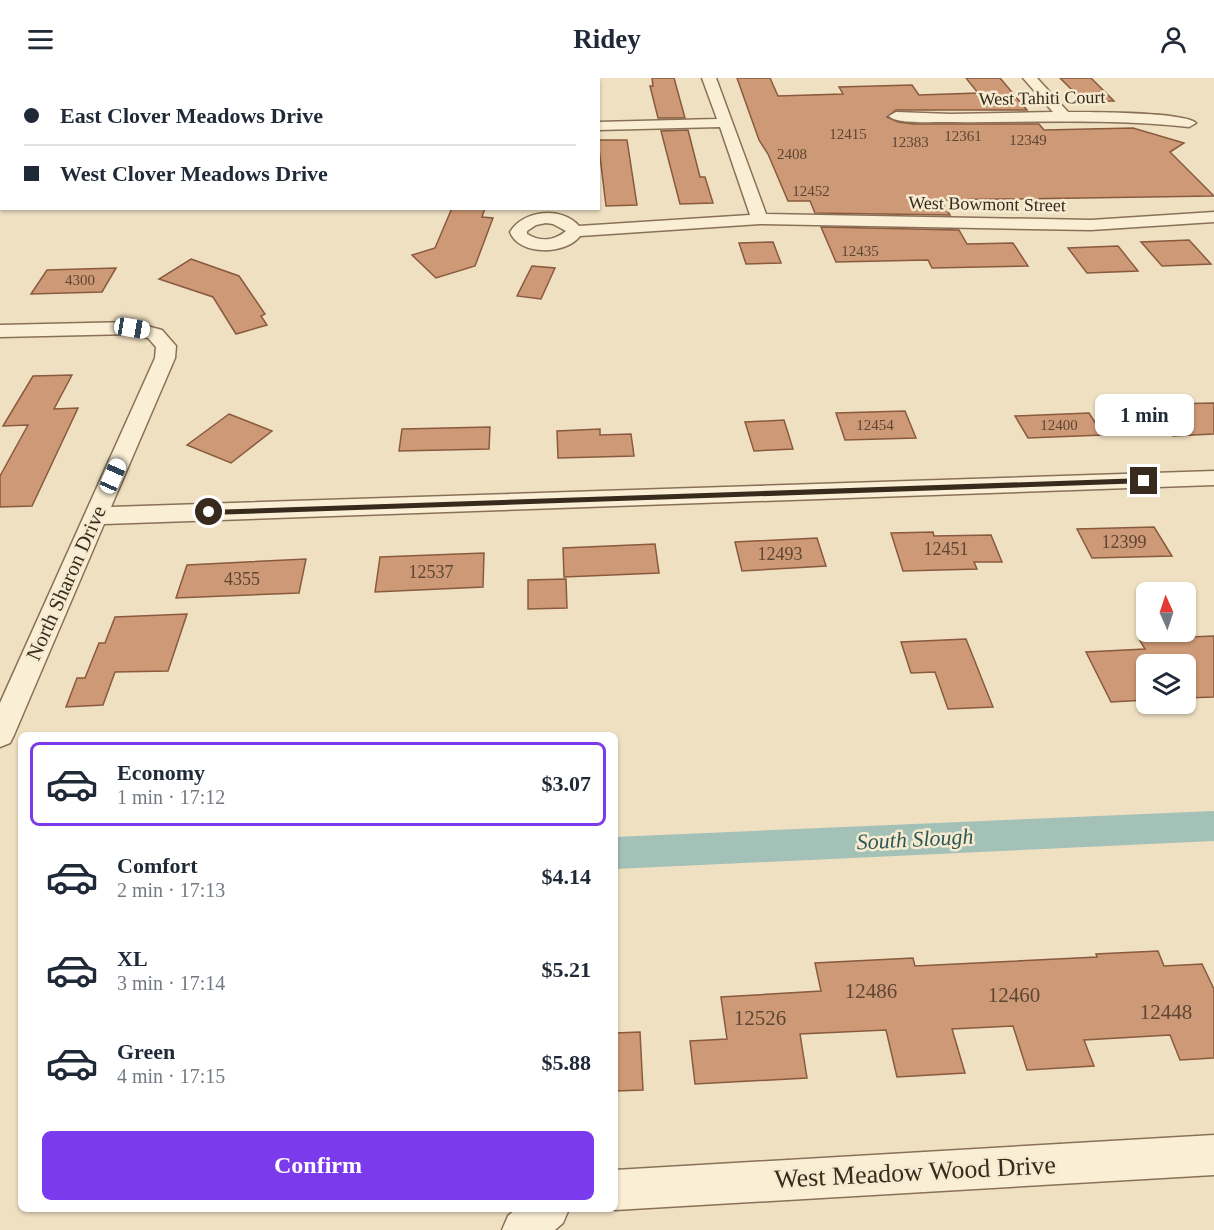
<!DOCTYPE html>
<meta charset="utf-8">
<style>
:root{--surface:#fff;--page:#f6f6f7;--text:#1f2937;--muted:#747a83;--line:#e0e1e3;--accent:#7c3aed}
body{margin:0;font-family:"Times New Roman",serif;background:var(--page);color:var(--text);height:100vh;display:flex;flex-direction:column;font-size:22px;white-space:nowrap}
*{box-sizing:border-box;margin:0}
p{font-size:20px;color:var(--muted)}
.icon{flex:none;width:33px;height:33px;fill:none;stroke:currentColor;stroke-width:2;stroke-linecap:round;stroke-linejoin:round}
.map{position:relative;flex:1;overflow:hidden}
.drawer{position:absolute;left:18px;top:654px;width:600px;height:480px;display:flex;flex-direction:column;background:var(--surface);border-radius:9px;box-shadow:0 2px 4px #0004}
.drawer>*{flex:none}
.top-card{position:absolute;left:0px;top:0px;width:600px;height:132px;box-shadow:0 2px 4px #0004;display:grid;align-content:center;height:132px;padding:0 24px;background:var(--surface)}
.needle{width:39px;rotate:357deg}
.controls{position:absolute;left:1136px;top:504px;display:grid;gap:12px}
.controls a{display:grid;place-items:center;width:60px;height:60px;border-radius:9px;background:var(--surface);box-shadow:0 2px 4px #0004;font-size:30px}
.end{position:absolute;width:27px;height:27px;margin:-14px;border:8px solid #382a1d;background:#fff;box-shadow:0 0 0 3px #fff}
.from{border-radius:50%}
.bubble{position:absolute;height:42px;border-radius:9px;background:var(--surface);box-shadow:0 2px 4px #0004;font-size:20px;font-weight:700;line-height:42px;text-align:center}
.car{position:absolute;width:18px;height:36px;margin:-18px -9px;border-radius:8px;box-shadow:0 0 4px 2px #0007;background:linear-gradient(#fff 24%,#345 0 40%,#fff 0 76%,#345 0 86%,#fff 0)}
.top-card b{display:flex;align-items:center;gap:21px;height:57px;font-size:22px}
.top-card b+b{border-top:2px solid var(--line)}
.top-card i{width:15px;height:15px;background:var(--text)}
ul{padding:10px 0 0;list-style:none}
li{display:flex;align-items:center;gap:18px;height:84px;margin:0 12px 9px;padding:0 12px;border:3px solid transparent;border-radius:9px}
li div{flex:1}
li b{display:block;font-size:22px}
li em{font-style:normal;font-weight:700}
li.on{border-color:var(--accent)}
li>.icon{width:54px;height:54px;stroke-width:1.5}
.primary-button{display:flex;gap:12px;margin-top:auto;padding:12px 24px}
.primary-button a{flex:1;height:69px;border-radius:9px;background:var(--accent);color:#fff;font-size:24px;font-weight:700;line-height:69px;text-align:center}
header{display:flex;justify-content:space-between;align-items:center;height:78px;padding:0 24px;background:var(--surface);font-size:27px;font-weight:700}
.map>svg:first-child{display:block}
</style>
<header><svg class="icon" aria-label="menu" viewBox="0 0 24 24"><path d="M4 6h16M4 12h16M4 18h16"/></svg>Ridey<svg class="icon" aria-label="person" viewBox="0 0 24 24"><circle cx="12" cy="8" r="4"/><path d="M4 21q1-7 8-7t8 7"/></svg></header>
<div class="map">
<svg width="1214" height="1152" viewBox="0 0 1214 1152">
<rect width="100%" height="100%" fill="#efe0c2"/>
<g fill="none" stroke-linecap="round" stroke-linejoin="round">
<polygon fill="#a4c1b8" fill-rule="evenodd" points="1214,733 1214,763 615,791 615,759"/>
</g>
<g fill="#ce9976" stroke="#895a3e" stroke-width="1.5">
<polygon points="652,0 674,0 685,40 658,40 650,8 653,8"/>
<polygon points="737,0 770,0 778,18 843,16 839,9 912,7 919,17 978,15 966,0 1000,0 1027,32 896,32 887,39 898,44 913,46 1039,46 1044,52 1133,50 1184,65 1170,74 1214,118 940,122 950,137 815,135 810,123 788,123 768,76 759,62"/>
<polygon points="1060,0 1091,0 1114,23 1083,23"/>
<polygon points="688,52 700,99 705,99 713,125 680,126 661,53"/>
<polygon points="598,62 627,62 637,127 606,128"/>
<polygon points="452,130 485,130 482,139 493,140 475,188 436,200 412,177 435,170"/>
<polygon points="821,149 959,152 967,166 1013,165 1028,188 932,190 928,182 836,184"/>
<polygon points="1189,162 1211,186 1162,188 1141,164"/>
<polygon points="773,164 781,185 746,186 739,165"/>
<polygon points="1118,168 1138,193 1087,195 1068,170"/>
<polygon points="191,181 239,198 265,236 261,238 267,247 236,256 213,219 159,201"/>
<polygon points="532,188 555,190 541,221 517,218"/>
<polygon points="116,190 102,214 31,216 47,192"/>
<polygon points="72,297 54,331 78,330 32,428 0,429 0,398 28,347 3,348 33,298"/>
<polygon points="1214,325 1214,356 1173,358 1157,335 1175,335 1169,326"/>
<polygon points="905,333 916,360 845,362 836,335"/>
<polygon points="1089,335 1103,357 1028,360 1015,338"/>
<polygon points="229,336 272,353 231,385 187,367"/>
<polygon points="784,342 793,371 754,373 745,344"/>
<polygon points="490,349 489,371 399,373 402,351"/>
<polygon points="600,351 600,357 631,356 634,378 558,380 557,353"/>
<polygon points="1154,449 1172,478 1092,480 1077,451"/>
<polygon points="933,454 934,458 991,457 1002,484 974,484 977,491 903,493 891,455"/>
<polygon points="817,460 826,488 742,493 735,464"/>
<polygon points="655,466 659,495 564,499 563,470"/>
<polygon points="484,475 483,509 375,514 380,479"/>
<polygon points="306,481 299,515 176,520 187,487"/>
<polygon points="566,501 567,530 528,531 528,502"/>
<polygon points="187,536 168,593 115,594 103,627 66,629 77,600 85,600 99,565 105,565 115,539"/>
<polygon points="1214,558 1214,619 1185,620 1185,586 1146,586 1146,622 1111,624 1086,574 1145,571 1139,561"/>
<polygon points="966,561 993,629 948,631 935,594 911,595 901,564"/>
<polygon points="1158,873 1164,888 1202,886 1214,911 1214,980 1180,982 1170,957 1084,962 1094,988 1027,992 1013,948 952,951 965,995 897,999 886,952 800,956 807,1000 695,1006 690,963 727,961 721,919 821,913 815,885 913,880 915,888 1097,879 1096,876"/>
<polygon points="640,954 643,1012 615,1013 615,955"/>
</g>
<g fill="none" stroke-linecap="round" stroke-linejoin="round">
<defs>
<g id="street">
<polygon points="335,0 349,0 335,2"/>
<rect x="516" y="0" width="14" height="2"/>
<path d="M702,0H716L766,136L1091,142L1214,134V144L1091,152L760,146L580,158C566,177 519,178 510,154C523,132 562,128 579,148L750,137L720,49L598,52V44L717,41ZM546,145L553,146L566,153C554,163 540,164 527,156V153L536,147Z"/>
<path d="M1023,0H1037L1068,34C1088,34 1185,34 1196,45L1189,49C1106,40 1025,45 942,44C930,44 896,46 889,38L896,34L951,36L1053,34Z"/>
<rect x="0" y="60" width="2" height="8"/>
<polygon points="132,244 162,252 176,268 175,280 111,429 1214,393 1214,407 104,446 14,657 10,665 0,669 0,625 155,280 156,269 148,260 132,256 0,259 0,247"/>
<polygon points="1214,1057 1214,1097 615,1132 613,1131 615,1131 615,1092"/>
<polygon points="516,1131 569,1131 563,1145 555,1152 502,1152 508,1138"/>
</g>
</defs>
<use href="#street" stroke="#897158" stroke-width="3"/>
<use href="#street" fill="#faeed5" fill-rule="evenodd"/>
</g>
<polygon fill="#382a1d" points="1144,400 1148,403 1147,405 209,437 205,434 209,432"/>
<g text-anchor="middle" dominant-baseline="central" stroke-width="5" stroke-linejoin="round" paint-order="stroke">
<g font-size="15" fill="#5e4633">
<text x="848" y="56">12415</text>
<text x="963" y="58">12361</text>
<text x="1028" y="62">12349</text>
<text x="910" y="64">12383</text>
<text x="792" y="76">2408</text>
<text x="811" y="113">12452</text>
<text x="860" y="173">12435</text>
<text x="80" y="202">4300</text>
<text x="875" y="347">12454</text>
<text x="1059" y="347">12400</text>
</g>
<g font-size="18" fill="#382a1d" stroke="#f6ebd1">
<text transform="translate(1042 20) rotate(-1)">West Tahiti Court</text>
<text transform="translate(987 126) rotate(1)">West Bowmont Street</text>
</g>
<g font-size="18" fill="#5e4633">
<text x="1124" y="464">12399</text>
<text x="946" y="471">12451</text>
<text x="780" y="476">12493</text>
<text x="431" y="494">12537</text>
<text x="242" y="501">4355</text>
</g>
<g font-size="21" fill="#382a1d" stroke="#f6ebd1">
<text transform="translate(66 505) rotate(-66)">North Sharon Drive</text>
</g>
<g font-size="21" fill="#5e4633">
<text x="871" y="913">12486</text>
<text x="1014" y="917">12460</text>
<text x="1166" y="934">12448</text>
<text x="760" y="940">12526</text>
</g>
<g font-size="22" font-style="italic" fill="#2c5955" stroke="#f6ebd1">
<text transform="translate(915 761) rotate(-3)">South Slough</text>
</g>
<g font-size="26" fill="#382a1d" stroke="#f6ebd1">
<text transform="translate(915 1094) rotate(-3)">West Meadow Wood Drive</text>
</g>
</g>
</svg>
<div class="controls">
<a><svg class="needle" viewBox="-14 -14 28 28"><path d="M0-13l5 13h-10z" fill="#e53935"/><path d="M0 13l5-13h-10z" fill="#747a83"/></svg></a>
<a><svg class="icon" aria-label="layers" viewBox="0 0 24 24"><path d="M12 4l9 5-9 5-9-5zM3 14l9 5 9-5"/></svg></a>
</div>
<i class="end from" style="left:209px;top:434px"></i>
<i class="end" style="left:1144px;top:403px"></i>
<div class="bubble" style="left:1095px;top:316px;width:99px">1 min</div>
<i class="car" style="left:132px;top:250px;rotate:99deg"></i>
<i class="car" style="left:113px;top:398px;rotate:24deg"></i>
<div class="top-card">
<b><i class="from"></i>East Clover Meadows Drive</b>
<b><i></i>West Clover Meadows Drive</b>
</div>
<section class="drawer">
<ul>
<li class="on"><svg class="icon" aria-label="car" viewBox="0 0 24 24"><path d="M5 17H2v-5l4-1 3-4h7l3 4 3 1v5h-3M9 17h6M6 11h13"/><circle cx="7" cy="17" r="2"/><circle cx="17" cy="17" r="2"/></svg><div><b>Economy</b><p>1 min · 17:12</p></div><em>$3.07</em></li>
<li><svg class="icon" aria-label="car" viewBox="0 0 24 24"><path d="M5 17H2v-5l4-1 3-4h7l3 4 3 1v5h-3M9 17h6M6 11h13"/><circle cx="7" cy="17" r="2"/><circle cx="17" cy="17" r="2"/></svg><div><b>Comfort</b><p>2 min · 17:13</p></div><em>$4.14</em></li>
<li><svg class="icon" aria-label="car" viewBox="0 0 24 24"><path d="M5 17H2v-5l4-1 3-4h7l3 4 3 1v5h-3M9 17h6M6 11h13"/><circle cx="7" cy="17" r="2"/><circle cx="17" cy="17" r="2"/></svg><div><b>XL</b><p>3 min · 17:14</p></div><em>$5.21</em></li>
<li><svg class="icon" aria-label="car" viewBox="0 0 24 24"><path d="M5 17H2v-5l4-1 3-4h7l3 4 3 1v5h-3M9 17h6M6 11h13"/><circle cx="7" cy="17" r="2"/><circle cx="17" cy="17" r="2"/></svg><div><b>Green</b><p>4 min · 17:15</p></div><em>$5.88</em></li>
</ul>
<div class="primary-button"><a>Confirm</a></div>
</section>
</div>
